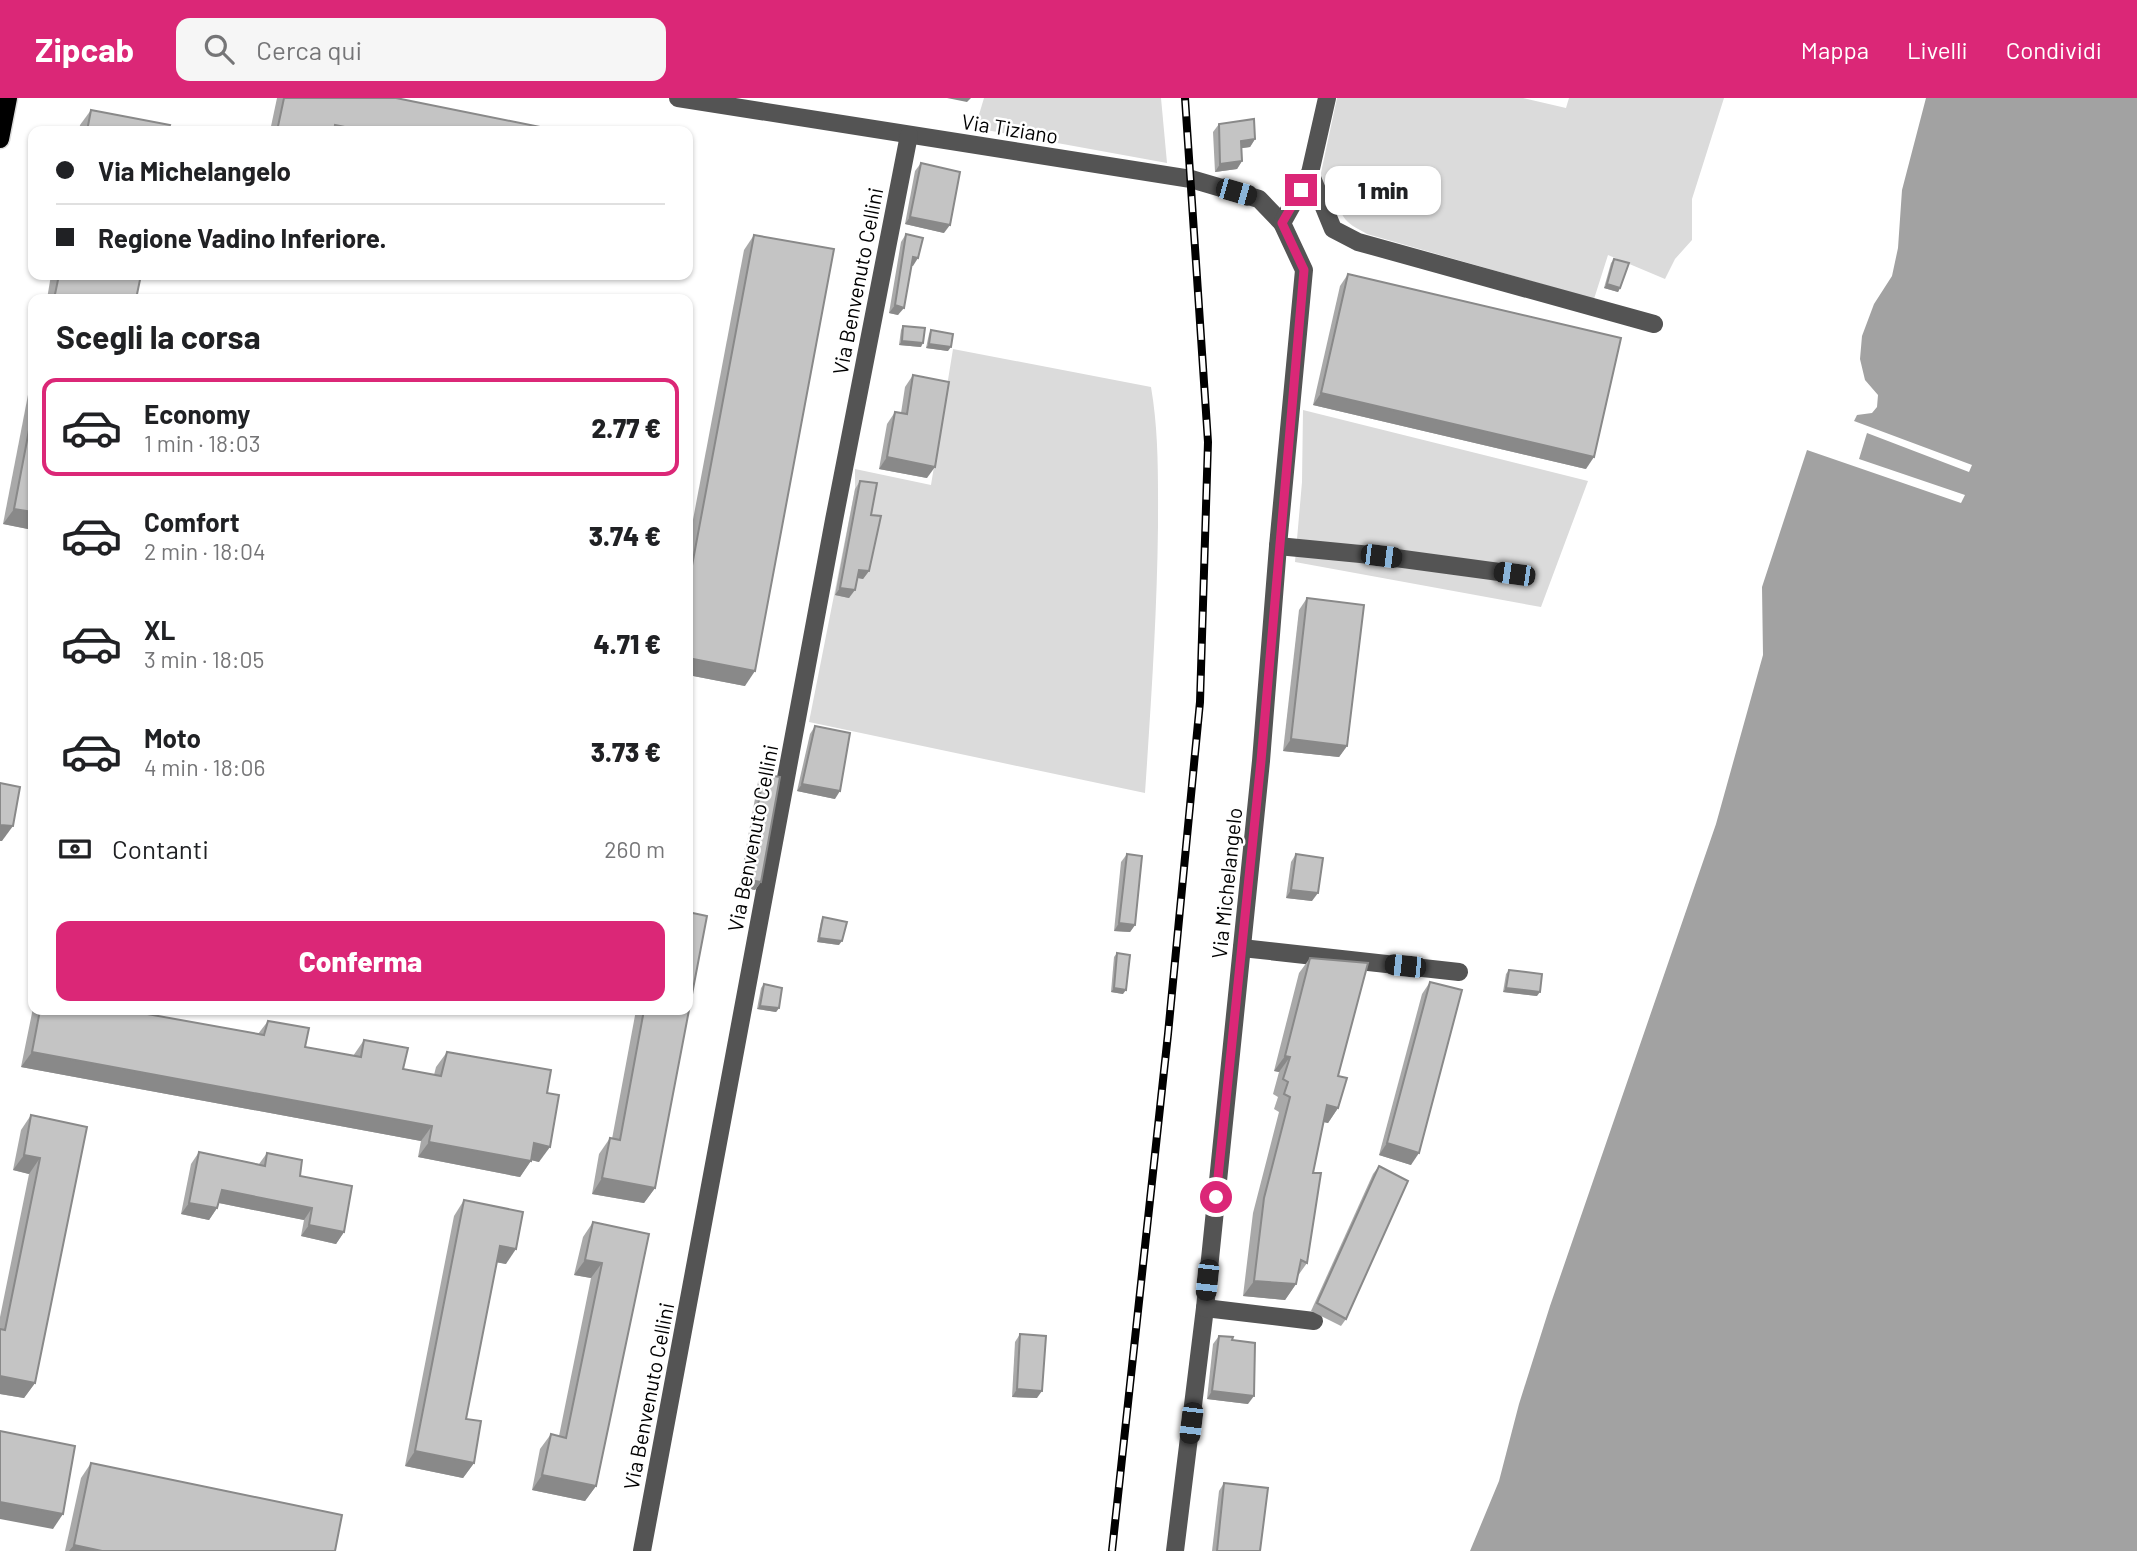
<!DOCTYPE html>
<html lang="it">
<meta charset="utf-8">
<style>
:root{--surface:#fff;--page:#f6f6f6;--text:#202124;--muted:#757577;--line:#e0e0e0;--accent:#db2777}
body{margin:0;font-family:Barlow,sans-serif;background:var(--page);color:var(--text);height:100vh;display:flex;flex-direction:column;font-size:26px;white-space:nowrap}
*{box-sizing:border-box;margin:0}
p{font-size:23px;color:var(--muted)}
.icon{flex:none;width:38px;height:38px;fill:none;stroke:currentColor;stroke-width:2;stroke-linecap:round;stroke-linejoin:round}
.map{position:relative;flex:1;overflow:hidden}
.sheet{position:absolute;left:28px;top:196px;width:665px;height:721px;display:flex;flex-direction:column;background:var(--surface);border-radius:14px;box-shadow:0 2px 5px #0004}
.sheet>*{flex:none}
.guide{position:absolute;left:28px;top:28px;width:665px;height:154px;border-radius:14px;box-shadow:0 2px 5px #0004;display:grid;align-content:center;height:154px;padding:0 28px;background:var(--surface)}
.end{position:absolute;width:32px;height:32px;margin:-16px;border:9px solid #db2777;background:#fff;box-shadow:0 0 0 4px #fff}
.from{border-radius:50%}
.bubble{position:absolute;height:49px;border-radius:14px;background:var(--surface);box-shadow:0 2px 5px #0004;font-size:23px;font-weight:800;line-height:49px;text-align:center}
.car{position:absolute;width:21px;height:42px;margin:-21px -10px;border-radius:9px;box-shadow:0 0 5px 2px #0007;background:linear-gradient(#222 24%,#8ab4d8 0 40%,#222 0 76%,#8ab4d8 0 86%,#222 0)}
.guide b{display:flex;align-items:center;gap:24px;height:66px;font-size:26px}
.guide b+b{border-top:2px solid var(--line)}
.guide i{width:18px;height:18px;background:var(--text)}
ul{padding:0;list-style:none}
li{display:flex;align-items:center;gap:21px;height:98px;margin:0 14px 10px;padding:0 14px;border:4px solid transparent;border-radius:14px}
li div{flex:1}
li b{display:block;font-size:26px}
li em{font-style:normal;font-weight:800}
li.current{border-color:var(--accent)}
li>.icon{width:63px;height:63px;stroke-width:1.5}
h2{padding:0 28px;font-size:32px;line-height:84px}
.pay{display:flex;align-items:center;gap:18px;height:77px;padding:0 28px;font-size:26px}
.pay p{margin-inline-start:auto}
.cta{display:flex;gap:14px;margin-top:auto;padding:14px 28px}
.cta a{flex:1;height:80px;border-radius:14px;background:var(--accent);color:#fff;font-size:28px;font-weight:800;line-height:80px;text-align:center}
header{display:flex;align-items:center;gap:42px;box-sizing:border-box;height:98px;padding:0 35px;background:var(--accent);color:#fff}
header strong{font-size:33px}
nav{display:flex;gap:38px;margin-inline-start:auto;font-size:24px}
.search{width:490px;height:63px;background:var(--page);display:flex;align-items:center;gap:18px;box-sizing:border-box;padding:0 24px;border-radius:14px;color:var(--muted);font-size:26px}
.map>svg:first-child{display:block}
</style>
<header>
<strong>Zipcab</strong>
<div class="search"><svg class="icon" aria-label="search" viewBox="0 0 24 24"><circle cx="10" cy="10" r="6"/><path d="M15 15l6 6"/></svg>Cerca qui</div>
<nav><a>Mappa</a><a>Livelli</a><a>Condividi</a></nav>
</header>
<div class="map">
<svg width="2137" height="1453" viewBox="0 0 2137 1453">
<rect width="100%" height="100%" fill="#fff"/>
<g fill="#dbdbdb">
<polygon points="984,0 1161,0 1167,65 975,30"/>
<path d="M1337,0H1523L1566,10L1569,0H1724L1692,101V142L1675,161L1665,181L1608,157L1594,201L1367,136C1361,132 1353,129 1348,124C1334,110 1341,98 1319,84Z"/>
<path d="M953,251L1151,289C1159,335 1158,382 1158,428C1157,517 1151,606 1145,695L809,624L855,391V371L931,387Z"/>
<polygon points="1303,312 1588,383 1541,509 1295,464 1302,384"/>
</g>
<polygon fill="#a2a2a2" points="1926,0 2137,0 2137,1453 1470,1453 1499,1383 1519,1306 1550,1208 1716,726 1763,557 1762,489 1807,352 1961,405 1965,397 1859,361 1867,335 1969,374 1972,367 1854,323 1857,317 1872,315 1877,309 1878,297 1865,282 1860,261 1862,238 1874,206 1892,178 1898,150 1902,92"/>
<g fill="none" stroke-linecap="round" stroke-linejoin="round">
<defs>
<polyline id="major" points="0,41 8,0"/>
</defs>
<use href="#major" stroke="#dbdbdb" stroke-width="21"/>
<g stroke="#545454" stroke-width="18">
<polyline points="678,0 1191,81 1259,101 1282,125 1304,172 1278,448 1261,663 1205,1210 1175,1453"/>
<polyline points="1310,75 1333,131 1358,144 1654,226"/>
<polyline points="1282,125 1310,75 1327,0"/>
<polyline points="1278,448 1381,458 1514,476"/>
<polyline points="1242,850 1459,874"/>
<polyline points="1205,1210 1314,1223"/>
<polyline points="642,1453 834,422 909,37"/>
</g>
<use href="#major" stroke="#000" stroke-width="18"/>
<defs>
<polyline id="rail" points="1112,1453 1168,936 1200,604 1208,344 1185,0"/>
</defs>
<use href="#rail" stroke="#000" stroke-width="8"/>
<use href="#rail" stroke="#fff" stroke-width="5" stroke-dasharray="16" stroke-linecap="butt"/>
</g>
<g fill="#a9a9a9">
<polygon points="277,0 396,0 560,33 270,33"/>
<polygon points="91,12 168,33 79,33 80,27"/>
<polygon points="1219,26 1255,41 1250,49 1242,50 1242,63 1237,71 1215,74 1213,34"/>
<polygon points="921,65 944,135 905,126 915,73"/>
<polygon points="906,136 913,168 912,168 898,217 889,215 901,144"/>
<polygon points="754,137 745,588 688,577 688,448 744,152"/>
<polygon points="1614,161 1620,190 1618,194 1604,190 1611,165"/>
<polygon points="1348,176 1586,371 1313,307 1340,188"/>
<polygon points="51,177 141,177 136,201 47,201"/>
<polygon points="903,228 921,249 899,247 901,232"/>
<polygon points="931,232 948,253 926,250 929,236"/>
<polygon points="33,271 33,432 3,426"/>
<polygon points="913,277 927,380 879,371 887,326 895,314 901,315 905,289"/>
<polygon points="860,383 871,417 869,473 863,481 857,480 849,500 835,497 855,391"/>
<polygon points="1307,500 1347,648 1339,659 1283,653 1299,512"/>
<polygon points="815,628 835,701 797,693 810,636"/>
<polygon points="764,676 761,784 755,792 739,789 758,684"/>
<polygon points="1127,756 1135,827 1130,834 1114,833 1121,764"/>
<polygon points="1296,756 1312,803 1286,800 1291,764"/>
<polygon points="823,819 839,847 817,844 821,823"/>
<polygon points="1117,855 1123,896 1111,894 1114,859"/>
<polygon points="1310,860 1338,978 1338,1010 1328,1025 1323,1024 1313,1075 1307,1165 1297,1179 1296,1186 1285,1202 1243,1198 1253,1115 1279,1014 1274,1011 1278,999 1273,996 1279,974 1274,973 1299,875"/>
<polygon points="1509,872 1537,898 1503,894 1506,876"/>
<polygon points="1430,884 1411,1067 1379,1057 1422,896"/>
<polygon points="764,886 779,910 776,914 757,911 761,890"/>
<polygon points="33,910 33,912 125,912 258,936 268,923 305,949 353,958 364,942 403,971 434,977 436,969 447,954 547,995 539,1064 531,1062 520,1079 418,1059 421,1043 21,969"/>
<polygon points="636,912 688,912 655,1090 644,1105 592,1096 599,1056 610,1040 612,1041"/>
<polygon points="31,1017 87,1029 35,1285 24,1300 0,1296 0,1219 29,1076 13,1072 21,1032"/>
<polygon points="199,1054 259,1066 267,1055 300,1078 344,1134 336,1146 301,1138 304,1122 219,1105 217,1110 209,1122 181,1116 191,1066"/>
<polygon points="1379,1068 1346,1221 1341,1228 1311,1213 1373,1076"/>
<polygon points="464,1102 506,1166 497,1164 466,1321 474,1365 463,1380 405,1368 454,1118"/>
<polygon points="593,1124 649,1136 596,1388 585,1403 532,1392 540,1351 551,1336 559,1338 591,1180 574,1177 583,1139"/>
<polygon points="1020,1236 1037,1300 1012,1299 1015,1244"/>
<polygon points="1219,1238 1248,1306 1207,1301 1213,1246"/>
<polygon points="91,1365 335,1453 65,1453 81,1380"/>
<polygon points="1224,1385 1260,1453 1212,1453 1219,1393"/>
</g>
<g fill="#898989">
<polygon points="947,0 971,0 967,4"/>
<polygon points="335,27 364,33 331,33"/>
<polygon points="1255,41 1250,49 1236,51 1241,43"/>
<polygon points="1242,63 1237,71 1215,74 1220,66"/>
<polygon points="910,119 950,127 944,135 905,126"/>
<polygon points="913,159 918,160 913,168 908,167"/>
<polygon points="1607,186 1620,190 1618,194 1604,190"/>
<polygon points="895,207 904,210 898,217 889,215"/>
<polygon points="902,243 923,245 921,249 899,247"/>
<polygon points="929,246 951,249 948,253 926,250"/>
<polygon points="1321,295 1594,359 1586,371 1313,307"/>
<polygon points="887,359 935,369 927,380 879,371"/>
<polygon points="14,411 33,414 33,432 3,426"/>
<polygon points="859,472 869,473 863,481 854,479"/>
<polygon points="840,490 855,492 849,500 835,497"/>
<polygon points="688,560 755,573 745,588 688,577"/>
<polygon points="1291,641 1347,648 1339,659 1283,653"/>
<polygon points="802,686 840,693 835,701 797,693"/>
<polygon points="0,727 13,728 2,743 0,743"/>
<polygon points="744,781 761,784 755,792 739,789"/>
<polygon points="1291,792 1318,795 1312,803 1286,800"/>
<polygon points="1119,825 1135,827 1130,834 1114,833"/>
<polygon points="819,840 842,843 839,847 817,844"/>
<polygon points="1114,890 1126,892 1123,896 1111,894"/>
<polygon points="1506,890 1540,894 1537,898 1503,894"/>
<polygon points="760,908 779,910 776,914 757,911"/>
<polygon points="32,954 432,1028 421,1043 21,969"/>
<polygon points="1285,958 1290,959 1279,974 1274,973"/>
<polygon points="1327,1007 1338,1010 1328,1025 1316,1022"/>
<polygon points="429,1044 531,1063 520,1079 418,1059"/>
<polygon points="534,1045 550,1049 539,1064 523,1060"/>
<polygon points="1387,1045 1419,1055 1411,1067 1379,1057"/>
<polygon points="24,1057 40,1060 29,1076 13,1072"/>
<polygon points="602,1080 655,1090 644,1105 592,1096"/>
<polygon points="222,1092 312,1110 304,1122 214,1104"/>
<polygon points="189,1105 217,1110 209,1122 181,1116"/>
<polygon points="309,1127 344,1134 336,1146 301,1138"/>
<polygon points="500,1148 516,1151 506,1166 489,1163"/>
<polygon points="585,1162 602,1165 591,1180 574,1177"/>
<polygon points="1254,1183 1296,1186 1285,1202 1243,1198"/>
<polygon points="0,1278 35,1285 24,1300 0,1296"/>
<polygon points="1017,1291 1042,1293 1037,1300 1012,1299"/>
<polygon points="1212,1293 1254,1298 1248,1306 1207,1301"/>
<polygon points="415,1353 474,1365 463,1380 405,1368"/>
<polygon points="542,1377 596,1388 585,1403 532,1392"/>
<polygon points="0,1404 63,1416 53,1431 0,1421"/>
<polygon points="74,1447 102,1453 69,1453"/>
</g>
<g fill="#c4c4c4" stroke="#898989" stroke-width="2">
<polygon points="284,0 396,0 560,33 364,33 335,27 334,33 277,33"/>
<polygon points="91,12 170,27 168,33 87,33"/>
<polygon points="1254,21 1255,41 1241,43 1242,63 1220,66 1219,26"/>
<polygon points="921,65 960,74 950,127 910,119"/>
<polygon points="906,136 923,140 918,160 913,159 904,210 895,207"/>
<polygon points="754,137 834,151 755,573 688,560 688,489"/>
<polygon points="1614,161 1629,165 1620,190 1607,186"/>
<polygon points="1348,176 1621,240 1594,359 1321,295"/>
<polygon points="59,177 141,177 136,201 54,201"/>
<polygon points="903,228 925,230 923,245 902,243"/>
<polygon points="931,232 953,236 951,249 929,246"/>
<polygon points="913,277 949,284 935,369 887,359 895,314 907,316"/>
<polygon points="33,311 33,414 14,411"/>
<polygon points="860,383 877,385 871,417 881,418 869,473 859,472 855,492 840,490"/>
<polygon points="1307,500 1364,507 1347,648 1291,641"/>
<polygon points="815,628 850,635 840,693 802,686"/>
<polygon points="764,676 780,679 761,784 744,781"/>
<polygon points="0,685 20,689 13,728 0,727"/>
<polygon points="1127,756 1142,758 1135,827 1119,825"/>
<polygon points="1296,756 1323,760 1318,795 1291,792"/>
<polygon points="688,814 707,818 655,1090 602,1080 610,1040 620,1042 644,912 688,912"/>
<polygon points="823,819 847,824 842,843 819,840"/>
<polygon points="1117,855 1130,857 1126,892 1114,890"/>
<polygon points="1310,860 1368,865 1338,978 1347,980 1338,1010 1327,1007 1313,1075 1321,1075 1307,1165 1301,1162 1296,1186 1254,1183 1264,1100 1290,999 1284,996 1288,984 1283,981 1290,959 1285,958"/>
<polygon points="1509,872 1542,876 1540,894 1506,890"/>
<polygon points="1430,884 1462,892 1419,1055 1387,1045"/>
<polygon points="764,886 782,890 779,910 760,908"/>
<polygon points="40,912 125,912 264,937 268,923 309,930 305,949 361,959 364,942 408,950 403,971 441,978 447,954 551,972 547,995 559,997 550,1049 534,1045 531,1063 429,1044 432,1028 32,954"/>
<polygon points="31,1017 87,1029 35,1285 0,1278 0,1231 5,1232 40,1060 24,1057"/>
<polygon points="199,1054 265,1068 267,1055 302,1062 300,1078 352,1088 344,1134 309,1127 312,1110 222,1092 217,1110 189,1105"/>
<polygon points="1379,1068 1408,1083 1346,1221 1317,1205"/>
<polygon points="464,1102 523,1114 516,1151 500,1148 466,1321 481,1323 474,1365 415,1353"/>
<polygon points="593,1124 649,1136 596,1388 542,1377 551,1336 566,1340 602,1165 585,1162"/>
<polygon points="1020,1236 1046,1238 1042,1293 1017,1291"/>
<polygon points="1219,1238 1233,1239 1232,1242 1255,1245 1254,1298 1212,1293"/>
<polygon points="0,1333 75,1348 63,1416 0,1404"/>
<polygon points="91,1365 342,1417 335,1453 102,1453 74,1447"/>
<polygon points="1224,1385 1268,1390 1260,1453 1217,1453"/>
</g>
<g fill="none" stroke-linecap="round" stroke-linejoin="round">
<polyline stroke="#db2777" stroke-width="9" points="1216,1099 1261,663 1304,172 1282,125 1301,92"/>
</g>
<g text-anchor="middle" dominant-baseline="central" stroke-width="5" stroke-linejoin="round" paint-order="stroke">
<g font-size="21" fill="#000" stroke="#fff">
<text transform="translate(1010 30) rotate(9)">Via Tiziano</text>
<text transform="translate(857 183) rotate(-79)">Via Benvenuto Cellini</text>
<text transform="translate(752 740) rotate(-79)">Via Benvenuto Cellini</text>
<text transform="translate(1226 785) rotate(-84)">Via Michelangelo</text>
<text transform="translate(648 1298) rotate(-79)">Via Benvenuto Cellini</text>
</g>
</g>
</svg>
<i class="end from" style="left:1216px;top:1099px"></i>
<i class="end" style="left:1301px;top:92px"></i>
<div class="bubble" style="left:1325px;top:68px;width:116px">1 min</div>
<i class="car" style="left:1236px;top:94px;rotate:106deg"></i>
<i class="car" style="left:1381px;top:458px;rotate:97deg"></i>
<i class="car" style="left:1514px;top:476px;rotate:278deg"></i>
<i class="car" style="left:1405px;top:868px;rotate:276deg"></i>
<i class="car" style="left:1207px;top:1182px;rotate:186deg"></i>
<i class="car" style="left:1191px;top:1325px;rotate:187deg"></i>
<div class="guide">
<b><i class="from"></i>Via Michelangelo</b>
<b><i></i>Regione Vadino Inferiore.</b>
</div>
<section class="sheet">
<h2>Scegli la corsa</h2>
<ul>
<li class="current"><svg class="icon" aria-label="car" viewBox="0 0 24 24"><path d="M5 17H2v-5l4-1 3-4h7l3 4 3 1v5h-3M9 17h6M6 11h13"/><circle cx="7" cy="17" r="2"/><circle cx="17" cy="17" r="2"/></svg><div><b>Economy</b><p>1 min · 18:03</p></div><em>2.77 €</em></li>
<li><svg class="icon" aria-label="car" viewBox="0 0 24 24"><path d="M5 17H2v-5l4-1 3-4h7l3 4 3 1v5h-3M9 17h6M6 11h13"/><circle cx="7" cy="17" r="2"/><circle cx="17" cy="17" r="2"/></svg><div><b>Comfort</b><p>2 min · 18:04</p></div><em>3.74 €</em></li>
<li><svg class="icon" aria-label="car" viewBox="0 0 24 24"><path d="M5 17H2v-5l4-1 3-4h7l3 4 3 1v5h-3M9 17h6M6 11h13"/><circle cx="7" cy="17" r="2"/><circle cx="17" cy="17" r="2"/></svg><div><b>XL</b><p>3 min · 18:05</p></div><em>4.71 €</em></li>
<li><svg class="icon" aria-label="car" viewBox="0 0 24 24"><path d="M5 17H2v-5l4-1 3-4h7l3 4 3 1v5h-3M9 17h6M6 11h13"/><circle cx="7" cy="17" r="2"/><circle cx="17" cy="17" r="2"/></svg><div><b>Moto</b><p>4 min · 18:06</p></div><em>3.73 €</em></li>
</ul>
<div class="pay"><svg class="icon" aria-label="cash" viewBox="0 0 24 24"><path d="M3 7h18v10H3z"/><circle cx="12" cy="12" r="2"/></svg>Contanti<p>260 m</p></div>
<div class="cta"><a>Conferma</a></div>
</section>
</div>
